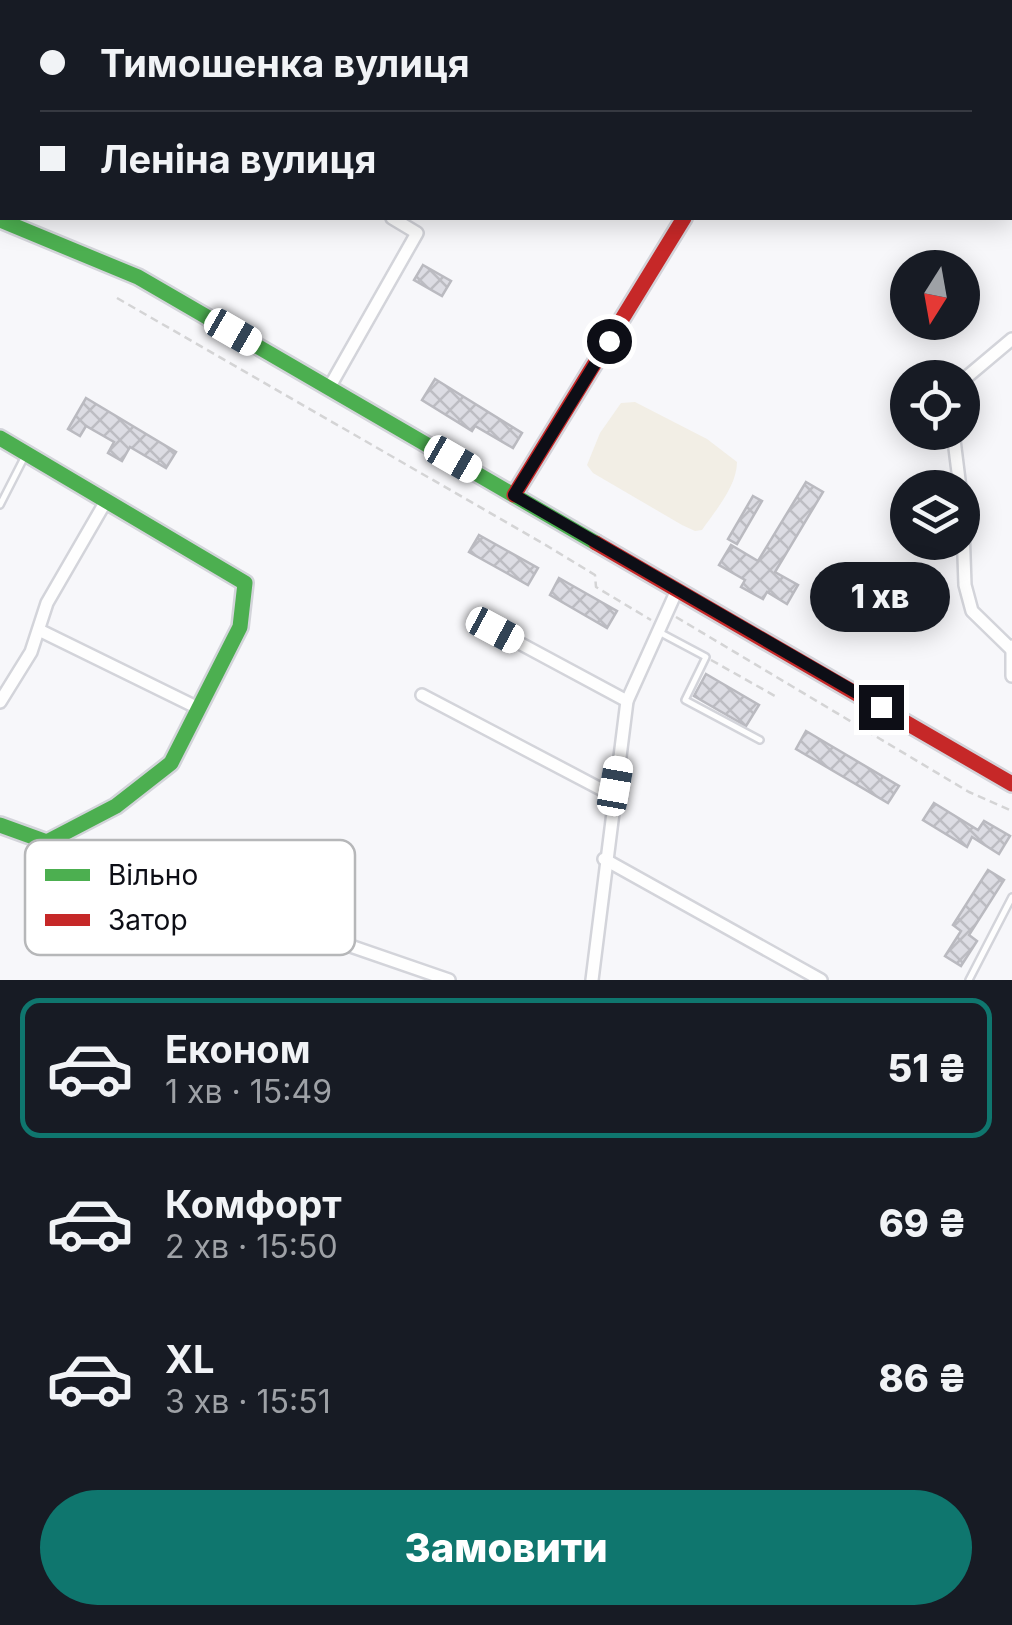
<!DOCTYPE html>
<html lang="uk">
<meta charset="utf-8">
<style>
:root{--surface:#171b24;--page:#242831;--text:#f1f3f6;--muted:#9ea1a6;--line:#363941;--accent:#0f766e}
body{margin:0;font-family:Inter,sans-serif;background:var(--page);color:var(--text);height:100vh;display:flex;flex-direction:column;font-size:38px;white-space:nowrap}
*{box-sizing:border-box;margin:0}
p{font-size:32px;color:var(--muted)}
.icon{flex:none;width:55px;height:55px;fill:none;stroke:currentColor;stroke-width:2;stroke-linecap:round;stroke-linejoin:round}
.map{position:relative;height:980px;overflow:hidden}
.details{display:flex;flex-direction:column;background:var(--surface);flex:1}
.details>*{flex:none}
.hud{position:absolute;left:0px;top:0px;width:1012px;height:220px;box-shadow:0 5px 25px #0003;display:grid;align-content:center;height:220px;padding:0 40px;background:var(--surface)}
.needle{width:65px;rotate:191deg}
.tools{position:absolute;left:890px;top:250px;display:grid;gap:20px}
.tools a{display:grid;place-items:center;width:90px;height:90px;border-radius:50%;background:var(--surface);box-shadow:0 5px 25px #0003;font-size:50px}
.end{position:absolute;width:45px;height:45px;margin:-22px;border:12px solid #0d0e16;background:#fff;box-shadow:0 0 0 5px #fff}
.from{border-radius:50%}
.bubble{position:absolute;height:70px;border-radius:35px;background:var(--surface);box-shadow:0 5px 25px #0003;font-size:32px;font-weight:800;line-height:70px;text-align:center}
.car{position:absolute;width:30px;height:60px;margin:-30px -15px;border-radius:12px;box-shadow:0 0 8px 2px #0007;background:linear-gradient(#fff 24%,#345 0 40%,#fff 0 76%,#345 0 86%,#fff 0)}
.hud b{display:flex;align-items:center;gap:35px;height:95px;font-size:38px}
.hud b+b{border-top:2px solid var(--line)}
.hud i{width:25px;height:25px;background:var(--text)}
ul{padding:18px 0 0;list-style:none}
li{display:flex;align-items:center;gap:30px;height:140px;margin:0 20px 15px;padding:0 20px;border:5px solid transparent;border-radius:20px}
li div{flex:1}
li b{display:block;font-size:38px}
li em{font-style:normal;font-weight:800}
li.on{border-color:var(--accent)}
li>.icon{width:90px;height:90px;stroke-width:1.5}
.cta{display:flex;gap:20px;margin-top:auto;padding:20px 40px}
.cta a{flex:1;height:115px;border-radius:60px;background:var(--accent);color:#fff;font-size:40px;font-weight:800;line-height:115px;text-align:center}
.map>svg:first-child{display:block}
</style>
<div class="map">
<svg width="1012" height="980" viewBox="0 0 1012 980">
<defs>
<pattern id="building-cross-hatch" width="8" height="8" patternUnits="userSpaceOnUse" patternTransform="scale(2.5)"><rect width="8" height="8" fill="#dcdce3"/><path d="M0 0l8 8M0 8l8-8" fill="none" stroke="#bcbcc2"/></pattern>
</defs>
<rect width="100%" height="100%" fill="#f7f7fa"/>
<path fill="#f2eee5" d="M635,402L707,439L737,462C737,486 715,511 702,530L695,531L682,525L593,473L587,465L600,433L621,403Z"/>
<g fill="url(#building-cross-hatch)" stroke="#babac0" stroke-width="2.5">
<polygon points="423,265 451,281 442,296 414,280"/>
<polygon points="435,379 522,433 513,448 475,426 472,431 422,400"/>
<polygon points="86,398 176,452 166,468 130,447 122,461 108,453 114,442 86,426 80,436 68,429"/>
<polygon points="806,482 823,492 775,572 798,585 787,604 767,592 763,599 741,587 745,580 719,565 731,545 758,561"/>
<polygon points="753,496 762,501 737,544 728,539"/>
<polygon points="479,535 538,568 528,585 469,552"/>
<polygon points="559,578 617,611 607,628 550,595"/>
<polygon points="706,674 759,705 746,726 694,696"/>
<polygon points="806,731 899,786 888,803 796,749"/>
<polygon points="934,803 978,830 984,821 1010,836 999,854 972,837 967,847 923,820"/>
<polygon points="988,870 1004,880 969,935 977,941 961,966 945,956 961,931 953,925"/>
</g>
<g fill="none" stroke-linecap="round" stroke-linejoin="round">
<defs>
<g id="lane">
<polyline points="0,505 24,458"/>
<polyline points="659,632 706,657 685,700 760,740"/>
<polyline points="969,980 1012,897"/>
</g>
<g id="street">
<polyline points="39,0 43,2"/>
<polyline points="405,0 410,2"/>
<polyline points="18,2 19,0"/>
<polyline points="0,37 2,32"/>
<polyline points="1010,123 1012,123"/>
<polyline points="962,381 1012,339"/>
<polyline points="329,388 417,233 392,218"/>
<polyline points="953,432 960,488"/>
<polyline points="962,499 965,585 972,611 1011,649"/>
<polyline points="39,630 198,708"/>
<polyline points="495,630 627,701"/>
<polyline points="1012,646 1012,676"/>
<polyline points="422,695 614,796"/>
<polyline points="0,702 31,652 47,603 106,501"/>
<polyline points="604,859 821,980"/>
<polyline points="249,911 449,980"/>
<polyline points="592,980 627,701 677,590"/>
</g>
<g id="fast">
<polyline points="809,2 811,0"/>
<polyline points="0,220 138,277 596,543"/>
<polyline points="0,438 245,583 240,627 171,763 116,806 47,842 0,825"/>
</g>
<g id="jam">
<polyline points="514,495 684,218"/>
<polyline points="596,543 1012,784"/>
</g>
</defs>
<use href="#lane" stroke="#d3d4da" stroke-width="10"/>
<use href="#street" stroke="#d3d4da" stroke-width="16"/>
<use href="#fast" stroke="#d3d4da" stroke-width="20"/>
<use href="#jam" stroke="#d3d4da" stroke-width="20"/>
<g stroke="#d4d4d5" stroke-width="2.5" stroke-dasharray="8 5" stroke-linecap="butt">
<polyline points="117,298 544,544 595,575 596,587 651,620"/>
<polyline points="676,617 969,792 1012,811"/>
<polyline points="711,660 775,696"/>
</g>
<use href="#lane" stroke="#fefefe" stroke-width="5"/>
<use href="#street" stroke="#fefefe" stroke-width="11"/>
<use href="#fast" stroke="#4caf50" stroke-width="15"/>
<use href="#jam" stroke="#c62828" stroke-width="15"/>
</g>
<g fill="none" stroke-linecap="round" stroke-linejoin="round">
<polyline stroke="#0d0e16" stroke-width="12" points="609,341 514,495 881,707"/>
</g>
<rect x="25" y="840" width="330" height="115" rx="15" fill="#fff" stroke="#b6b7b9" stroke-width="2.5"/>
<rect x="45" y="869" width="45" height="12" fill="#4caf50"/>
<rect x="45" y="914" width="45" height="12" fill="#c62828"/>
<g font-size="28" fill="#0d0e16">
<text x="108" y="885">Вільно</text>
<text x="108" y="930">Затор</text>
</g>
</svg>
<div class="tools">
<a><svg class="needle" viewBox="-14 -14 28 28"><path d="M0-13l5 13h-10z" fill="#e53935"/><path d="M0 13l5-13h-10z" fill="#9ea1a6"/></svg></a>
<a><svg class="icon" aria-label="locate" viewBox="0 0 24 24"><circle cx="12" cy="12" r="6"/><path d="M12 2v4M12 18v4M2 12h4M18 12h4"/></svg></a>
<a><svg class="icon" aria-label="layers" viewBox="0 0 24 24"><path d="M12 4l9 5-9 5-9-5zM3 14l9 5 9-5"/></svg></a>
</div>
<i class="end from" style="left:609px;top:341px"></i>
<i class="end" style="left:881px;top:707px"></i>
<div class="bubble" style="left:810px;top:562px;width:140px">1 хв</div>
<i class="car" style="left:233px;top:332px;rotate:120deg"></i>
<i class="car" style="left:453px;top:459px;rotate:120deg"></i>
<i class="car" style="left:495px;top:630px;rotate:118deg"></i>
<i class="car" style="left:615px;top:786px;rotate:10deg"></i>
<div class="hud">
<b><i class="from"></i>Тимошенка вулиця</b>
<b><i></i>Леніна вулиця</b>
</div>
</div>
<section class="details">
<ul>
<li class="on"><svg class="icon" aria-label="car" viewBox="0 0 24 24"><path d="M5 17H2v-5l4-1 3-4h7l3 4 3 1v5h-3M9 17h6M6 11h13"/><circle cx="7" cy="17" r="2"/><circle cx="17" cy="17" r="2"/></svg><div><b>Економ</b><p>1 хв · 15:49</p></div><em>51 ₴</em></li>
<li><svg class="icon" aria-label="car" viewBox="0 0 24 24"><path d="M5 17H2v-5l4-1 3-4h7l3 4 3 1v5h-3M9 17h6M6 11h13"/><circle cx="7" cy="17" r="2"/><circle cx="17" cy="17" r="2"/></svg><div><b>Комфорт</b><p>2 хв · 15:50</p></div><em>69 ₴</em></li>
<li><svg class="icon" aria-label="car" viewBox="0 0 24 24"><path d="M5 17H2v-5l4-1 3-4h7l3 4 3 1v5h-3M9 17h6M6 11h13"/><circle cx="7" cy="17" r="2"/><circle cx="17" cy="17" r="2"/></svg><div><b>XL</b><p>3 хв · 15:51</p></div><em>86 ₴</em></li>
</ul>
<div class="cta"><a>Замовити</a></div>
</section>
